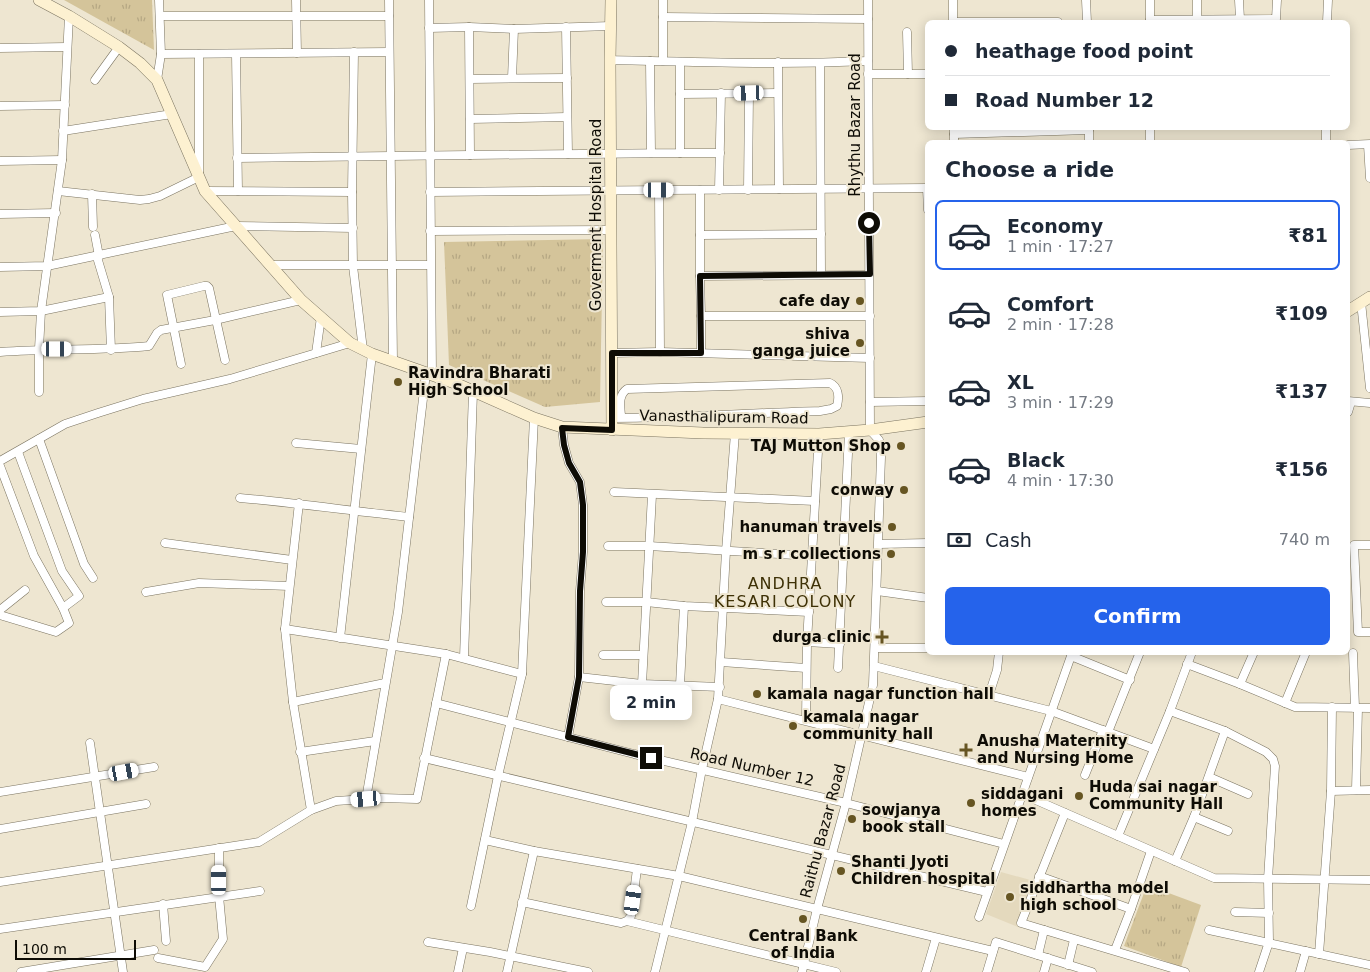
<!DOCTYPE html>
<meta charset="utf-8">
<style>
:root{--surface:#fff;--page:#f6f6f7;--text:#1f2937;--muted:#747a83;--line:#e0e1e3;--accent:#2563eb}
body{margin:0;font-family:"DejaVu Sans",sans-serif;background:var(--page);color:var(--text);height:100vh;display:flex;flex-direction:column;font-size:19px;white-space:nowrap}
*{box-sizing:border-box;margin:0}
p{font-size:16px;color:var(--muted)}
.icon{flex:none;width:28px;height:28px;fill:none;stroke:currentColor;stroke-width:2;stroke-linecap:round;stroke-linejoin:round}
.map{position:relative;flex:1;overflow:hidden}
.panel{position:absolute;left:925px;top:140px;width:425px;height:515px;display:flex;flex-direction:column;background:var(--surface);border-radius:8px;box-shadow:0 2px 12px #0003}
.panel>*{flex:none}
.guide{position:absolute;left:925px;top:20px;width:425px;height:110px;border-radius:8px;box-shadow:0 2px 12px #0003;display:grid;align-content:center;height:110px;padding:0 20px;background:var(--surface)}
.scale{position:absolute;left:15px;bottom:12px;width:121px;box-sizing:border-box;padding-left:5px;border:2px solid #0e0c05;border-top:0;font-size:14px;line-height:18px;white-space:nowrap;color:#0e0c05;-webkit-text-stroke:4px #eee6d1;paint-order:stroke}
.end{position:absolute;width:22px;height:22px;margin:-11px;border:6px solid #0e0c05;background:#fff;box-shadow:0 0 0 2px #fff}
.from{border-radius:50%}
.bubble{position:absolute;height:35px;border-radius:8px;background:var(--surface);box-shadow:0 2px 12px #0003;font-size:16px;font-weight:700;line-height:35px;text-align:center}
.car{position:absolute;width:15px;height:30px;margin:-15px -8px;border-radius:6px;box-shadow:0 0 4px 1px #0007;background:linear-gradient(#fff 24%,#345 0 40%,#fff 0 76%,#345 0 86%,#fff 0)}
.guide b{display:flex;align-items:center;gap:18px;height:48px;font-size:19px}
.guide b+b{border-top:1px solid var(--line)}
.guide i{width:12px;height:12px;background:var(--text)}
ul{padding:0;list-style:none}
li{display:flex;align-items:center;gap:15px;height:70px;margin:0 10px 8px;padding:0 10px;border:2px solid transparent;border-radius:8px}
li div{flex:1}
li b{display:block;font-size:19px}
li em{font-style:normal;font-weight:700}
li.active{border-color:var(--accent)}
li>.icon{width:45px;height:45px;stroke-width:1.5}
h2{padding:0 20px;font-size:22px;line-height:60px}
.pay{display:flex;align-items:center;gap:12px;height:55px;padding:0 20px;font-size:19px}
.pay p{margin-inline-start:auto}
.primary-button{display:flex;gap:10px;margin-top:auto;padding:10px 20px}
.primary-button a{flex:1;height:58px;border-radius:8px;background:var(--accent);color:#fff;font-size:20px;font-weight:700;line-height:58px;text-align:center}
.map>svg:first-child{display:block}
</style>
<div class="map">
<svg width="1370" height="972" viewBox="0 0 1370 972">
<defs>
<pattern id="grass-tufts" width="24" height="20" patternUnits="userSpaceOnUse" patternTransform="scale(1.25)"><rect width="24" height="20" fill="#d4c49a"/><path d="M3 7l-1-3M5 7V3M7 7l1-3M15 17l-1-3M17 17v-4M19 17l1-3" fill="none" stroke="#b5a783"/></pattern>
</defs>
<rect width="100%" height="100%" fill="#eee6d1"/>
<polygon fill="#e4d9bd" points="1001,872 1034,881 1018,927 986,914"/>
<g fill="url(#grass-tufts)">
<polygon points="64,0 152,0 154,50"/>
<polygon points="603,239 600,402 545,407 449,365 444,242"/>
<polygon points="1147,885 1201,905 1181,967 1124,946"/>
</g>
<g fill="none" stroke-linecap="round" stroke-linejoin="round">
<defs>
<g id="street">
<polyline points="296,0 297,53"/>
<polyline points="389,0 393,362"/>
<polyline points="429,0 432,375"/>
<polyline points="953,0 953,22"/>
<polyline points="1086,0 1087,22"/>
<polyline points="1239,0 1240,19"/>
<polyline points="160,16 389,16"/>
<polyline points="663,17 663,0"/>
<polyline points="1150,20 1276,19 1277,0"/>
<polyline points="1197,20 1197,0"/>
<polyline points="953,22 1058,22"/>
<polyline points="1150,22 1150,0"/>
<polyline points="1327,22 1328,0"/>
<polyline points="469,27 470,155 680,153 680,94"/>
<polyline points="566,27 568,154"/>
<polyline points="429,28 469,27 514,29 611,26"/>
<polyline points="907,32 908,74"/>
<polyline points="0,48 67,47"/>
<polyline points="354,52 352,192 353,266 363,350"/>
<polyline points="161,54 389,52"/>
<polyline points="236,54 238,191"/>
<path d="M610,60C696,62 782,65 868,61"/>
<polyline points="650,61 651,153"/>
<polyline points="663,61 663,17 868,19"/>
<polyline points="680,62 680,94 777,93"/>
<polyline points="778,62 779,189"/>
<polyline points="820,63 821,275"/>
<polyline points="868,74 928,74"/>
<polyline points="512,78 514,29"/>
<polyline points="470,79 567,78"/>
<polyline points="95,80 119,47"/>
<polyline points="157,80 161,54 159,0"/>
<polyline points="0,106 65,105"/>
<polyline points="470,119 567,117"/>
<polyline points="954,128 954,142"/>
<polyline points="1089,128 1089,142"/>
<polyline points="1150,128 1150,142"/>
<polyline points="63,131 172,114"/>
<polyline points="954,134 1089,130"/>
<polyline points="1326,142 1326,128"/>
<polyline points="1348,145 1370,144"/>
<polyline points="1368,145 1370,178"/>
<polyline points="680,153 720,153"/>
<polyline points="237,158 470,155"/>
<polyline points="0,161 62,160"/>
<polyline points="927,188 928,210"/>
<polyline points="700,190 700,276 869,275"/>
<polyline points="719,190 721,93"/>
<polyline points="748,190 749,93"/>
<polyline points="58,191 140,200 149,199 160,196 199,177 199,54"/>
<polyline points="205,191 352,192"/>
<polyline points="659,191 660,352"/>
<polyline points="430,192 928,188"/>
<polyline points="92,194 93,227"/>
<polyline points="0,214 56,213"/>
<polyline points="430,231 611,230"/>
<polyline points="95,235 99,256"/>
<polyline points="700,235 821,234"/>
<polyline points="97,257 109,297 111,350"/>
<polyline points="270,265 430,265"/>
<polyline points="0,267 47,266 236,226 353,228"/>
<polyline points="700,276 701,316"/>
<polyline points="1361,302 1370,388"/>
<polyline points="0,312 41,311 109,297"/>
<path d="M0,352C50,348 99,351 149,346L157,333L161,330L215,320L301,300"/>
<polyline points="316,353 321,317"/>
<polyline points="612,353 660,352 870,358"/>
<polyline points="701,353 701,316 870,316"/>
<polyline points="181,364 167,295 204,286 207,286 209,288 225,360"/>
<polyline points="39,392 39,349 41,311 62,160 69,16"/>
<polyline points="1348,401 1370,403"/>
<polyline points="870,402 928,401"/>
<polyline points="1348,412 1351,402"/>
<path d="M612,418C681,418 751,413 820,411L831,409L837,406C839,398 839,387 830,383L627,389C617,396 621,408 621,418"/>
<polyline points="562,427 564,445 569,463 580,482 583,505 583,552 580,591 579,677 568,737"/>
<polyline points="39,439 84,564 93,578"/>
<polyline points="296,443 361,449"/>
<polyline points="18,452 62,571 79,596 63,608"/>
<polyline points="0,461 65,424 98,413 143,399 230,379 350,343"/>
<polyline points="0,466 34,556 63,608 69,623 56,632 0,615"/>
<polyline points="614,492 815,501"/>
<path d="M240,498C296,503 352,511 409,517"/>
<polyline points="299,503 285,629 293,702 311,810"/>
<polyline points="165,543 292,560"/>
<polyline points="879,544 928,543"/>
<polyline points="1370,545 1354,545 1358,632 1370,632"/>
<polyline points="608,546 649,546 812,556"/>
<polyline points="877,591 928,598"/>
<polyline points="146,592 199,583 289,586"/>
<polyline points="606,602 646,602 684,606 809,612"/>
<polyline points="0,610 25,590"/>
<polyline points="285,629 446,654 522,674"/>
<polyline points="340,638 372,354"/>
<polyline points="807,642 840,644"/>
<polyline points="875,648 928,648"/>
<polyline points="1353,653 1355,708"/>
<polyline points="603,655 643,655"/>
<polyline points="464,658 473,392"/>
<polyline points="721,662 806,668"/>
<polyline points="1187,664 1240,684 1295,707 1370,708"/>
<polyline points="874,666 1051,711 1154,749"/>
<polyline points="838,668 849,432"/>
<polyline points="579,677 642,684 720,687"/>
<polyline points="642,684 652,495"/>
<polyline points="1240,684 1254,652"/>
<polyline points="680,685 684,606"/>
<polyline points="989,695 997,670 999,652"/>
<polyline points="718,699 1028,777"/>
<polyline points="293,702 385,683"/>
<polyline points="436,703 634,754 846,803 1004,844"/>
<polyline points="1285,703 1306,652"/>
<polyline points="1170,711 1225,731 1266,752 1273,759 1275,766 1268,879 1269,942 1259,972"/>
<polyline points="806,720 807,642 819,434"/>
<polyline points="1108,732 1140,652"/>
<polyline points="90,743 123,972"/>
<polyline points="300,752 375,741"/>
<polyline points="424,758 987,892"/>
<polyline points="1085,775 1103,730"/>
<polyline points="1209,777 1248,794"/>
<polyline points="1356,790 1358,708"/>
<polyline points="1331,791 1370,790"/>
<polyline points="0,792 154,767"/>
<polyline points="1022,794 1214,878 1370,880"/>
<polyline points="366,799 398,612 426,373"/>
<polyline points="1065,813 1021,923 1185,972"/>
<polyline points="1194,817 1228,831"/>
<polyline points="0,829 146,804"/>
<polyline points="1118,836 1170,711 1192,652"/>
<polyline points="485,840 534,851 679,876 993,951"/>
<polyline points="1175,861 1194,817 1225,731"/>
<polyline points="1039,876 1131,909"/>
<polyline points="0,882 259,842 311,810 336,801 381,798 417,799 446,654"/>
<polyline points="522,902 621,923 627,921 631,916 637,869"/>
<polyline points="163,904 166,941"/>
<polyline points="471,906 498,776 522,674 534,418"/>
<polyline points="1235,912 1269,913"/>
<polyline points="979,917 1071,656 1130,680"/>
<polyline points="627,921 836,972"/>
<polyline points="0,929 260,891"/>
<polyline points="1209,930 1370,965"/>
<polyline points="428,942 490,952 588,972"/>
<polyline points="1115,950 1131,909 1151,851"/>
<polyline points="1319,954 1331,791 1332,707"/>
<polyline points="1038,955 1044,930"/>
<polyline points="158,958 205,967 223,939 219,896 219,848"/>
<polyline points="1068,965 1074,940"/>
<polyline points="21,972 154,950"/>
<polyline points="458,972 463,948"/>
<polyline points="507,972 534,851"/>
<polyline points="655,972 692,822 702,769 718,699 726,551 735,433"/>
<polyline points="802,972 817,909 846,803 873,685 881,457 879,440 870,430 868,0"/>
<polyline points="926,972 936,938"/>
<polyline points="987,972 996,942 1092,972"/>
<polyline points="1044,972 1048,958"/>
<polyline points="1300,972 1306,951"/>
</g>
<g id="secondary">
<polyline points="39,0 69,16 119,47 140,63 157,80 205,191 301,300 350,343 372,354 455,383 534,418 562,427 703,433 819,434 870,430 928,422"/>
<polyline points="611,0 610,60 612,430"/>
<polyline points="1348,311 1370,297"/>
</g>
</defs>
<use href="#street" stroke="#7b7461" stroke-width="9"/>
<use href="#secondary" stroke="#7b7461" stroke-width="12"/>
<use href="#street" stroke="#fff" stroke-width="8"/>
<use href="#secondary" stroke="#fdf1d1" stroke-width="11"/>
</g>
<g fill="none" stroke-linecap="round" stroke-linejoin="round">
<polyline stroke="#0e0c05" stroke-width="6" points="651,758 568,737 579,677 580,591 583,552 583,505 580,482 569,463 564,445 562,428 612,430 612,353 701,353 700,276 870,274 869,223"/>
</g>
<g fill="#652" stroke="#eee6d1" stroke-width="2">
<circle cx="860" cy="301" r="5"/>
<circle cx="860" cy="343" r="5"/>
<circle cx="398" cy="382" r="5"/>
<circle cx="901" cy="446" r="5"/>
<circle cx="904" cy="490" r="5"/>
<circle cx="892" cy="527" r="5"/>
<circle cx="891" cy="554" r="5"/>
<path d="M879.5 629.5h5v5h5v5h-5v5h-5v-5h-5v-5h5z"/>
<circle cx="757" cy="694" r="5"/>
<circle cx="793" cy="726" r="5"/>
<path d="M963.5 742.5h5v5h5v5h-5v5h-5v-5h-5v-5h5z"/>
<circle cx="1079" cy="796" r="5"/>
<circle cx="971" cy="803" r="5"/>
<circle cx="852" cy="819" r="5"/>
<circle cx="841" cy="871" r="5"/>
<circle cx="1010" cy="897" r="5"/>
<circle cx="803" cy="919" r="5"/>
</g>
<g text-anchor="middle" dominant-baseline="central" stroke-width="4" stroke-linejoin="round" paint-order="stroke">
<g font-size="15" fill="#0e0c05" stroke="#eee6d1">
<text transform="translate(855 125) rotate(-90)">Rhythu Bazar Road</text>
<text transform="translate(596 215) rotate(-90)">Goverment Hospital Road</text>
<text transform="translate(724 417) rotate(1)">Vanasthalipuram Road</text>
<text transform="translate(752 767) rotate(13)">Road Number 12</text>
<text transform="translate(823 831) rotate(-75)">Raithu Bazar Road</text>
</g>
<g font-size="15" font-weight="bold" fill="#0e0c05" stroke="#eee6d1" text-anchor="start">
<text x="850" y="301" text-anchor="end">cafe day</text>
<text x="850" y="334" text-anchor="end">shiva<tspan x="850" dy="17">ganga juice</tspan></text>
<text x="408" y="373">Ravindra Bharati<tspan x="408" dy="17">High School</tspan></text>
<text x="891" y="446" text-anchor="end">TAJ Mutton Shop</text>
<text x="894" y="490" text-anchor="end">conway</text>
<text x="882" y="527" text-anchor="end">hanuman travels</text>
<text x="881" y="554" text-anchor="end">m s r collections</text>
<text x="871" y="637" text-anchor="end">durga clinic</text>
<text x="767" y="694">kamala nagar function hall</text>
<text x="803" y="717">kamala nagar<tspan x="803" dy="17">community hall</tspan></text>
<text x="977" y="741">Anusha Maternity<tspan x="977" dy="17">and Nursing Home</tspan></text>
<text x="1089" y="787">Huda sai nagar<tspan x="1089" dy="17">Community Hall</tspan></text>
<text x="981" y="794">siddagani<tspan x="981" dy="17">homes</tspan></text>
<text x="862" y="810">sowjanya<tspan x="862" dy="17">book stall</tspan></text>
<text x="851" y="862">Shanti Jyoti<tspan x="851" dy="17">Children hospital</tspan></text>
<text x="1020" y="888">siddhartha model<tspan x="1020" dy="17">high school</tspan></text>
<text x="803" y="936" text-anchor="middle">Central Bank<tspan x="803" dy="17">of India</tspan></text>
</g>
<g font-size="16" letter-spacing="1" fill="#3e3106" stroke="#eee6d1">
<text x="785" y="583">ANDHRA<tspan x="785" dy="18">KESARI COLONY</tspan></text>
</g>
</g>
</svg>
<div class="scale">100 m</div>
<i class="end from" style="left:869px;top:223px"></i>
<i class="end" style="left:651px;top:758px"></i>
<div class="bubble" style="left:610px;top:685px;width:82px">2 min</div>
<i class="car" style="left:749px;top:93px;rotate:268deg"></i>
<i class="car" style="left:659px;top:190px;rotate:90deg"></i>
<i class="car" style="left:57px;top:349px;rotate:90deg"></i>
<i class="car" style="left:124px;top:772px;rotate:80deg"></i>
<i class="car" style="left:366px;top:799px;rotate:265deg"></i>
<i class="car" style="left:219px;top:880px;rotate:0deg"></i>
<i class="car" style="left:633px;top:900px;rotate:8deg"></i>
<div class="guide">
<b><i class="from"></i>heathage food point</b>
<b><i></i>Road Number 12</b>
</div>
<section class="panel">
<h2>Choose a ride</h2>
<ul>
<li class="active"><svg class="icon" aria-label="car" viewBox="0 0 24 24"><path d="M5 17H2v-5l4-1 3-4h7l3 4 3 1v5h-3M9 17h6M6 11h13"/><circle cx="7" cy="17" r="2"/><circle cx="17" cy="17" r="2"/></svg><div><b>Economy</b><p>1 min · 17:27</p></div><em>₹81</em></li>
<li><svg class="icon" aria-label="car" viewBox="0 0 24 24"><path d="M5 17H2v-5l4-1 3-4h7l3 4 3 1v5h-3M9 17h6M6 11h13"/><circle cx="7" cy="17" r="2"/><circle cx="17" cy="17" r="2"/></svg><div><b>Comfort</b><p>2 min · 17:28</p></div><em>₹109</em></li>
<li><svg class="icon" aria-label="car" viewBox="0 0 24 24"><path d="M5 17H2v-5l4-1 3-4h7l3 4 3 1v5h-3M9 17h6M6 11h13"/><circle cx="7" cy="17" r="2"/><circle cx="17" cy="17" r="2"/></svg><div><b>XL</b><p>3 min · 17:29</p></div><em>₹137</em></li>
<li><svg class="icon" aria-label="car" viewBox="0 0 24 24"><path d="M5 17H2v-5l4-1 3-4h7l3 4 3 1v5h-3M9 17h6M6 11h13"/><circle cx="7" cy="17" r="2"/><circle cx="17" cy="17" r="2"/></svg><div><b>Black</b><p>4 min · 17:30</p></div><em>₹156</em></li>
</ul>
<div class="pay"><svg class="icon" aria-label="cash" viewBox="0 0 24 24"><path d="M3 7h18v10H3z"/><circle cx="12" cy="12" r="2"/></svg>Cash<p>740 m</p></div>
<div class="primary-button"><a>Confirm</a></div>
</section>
</div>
